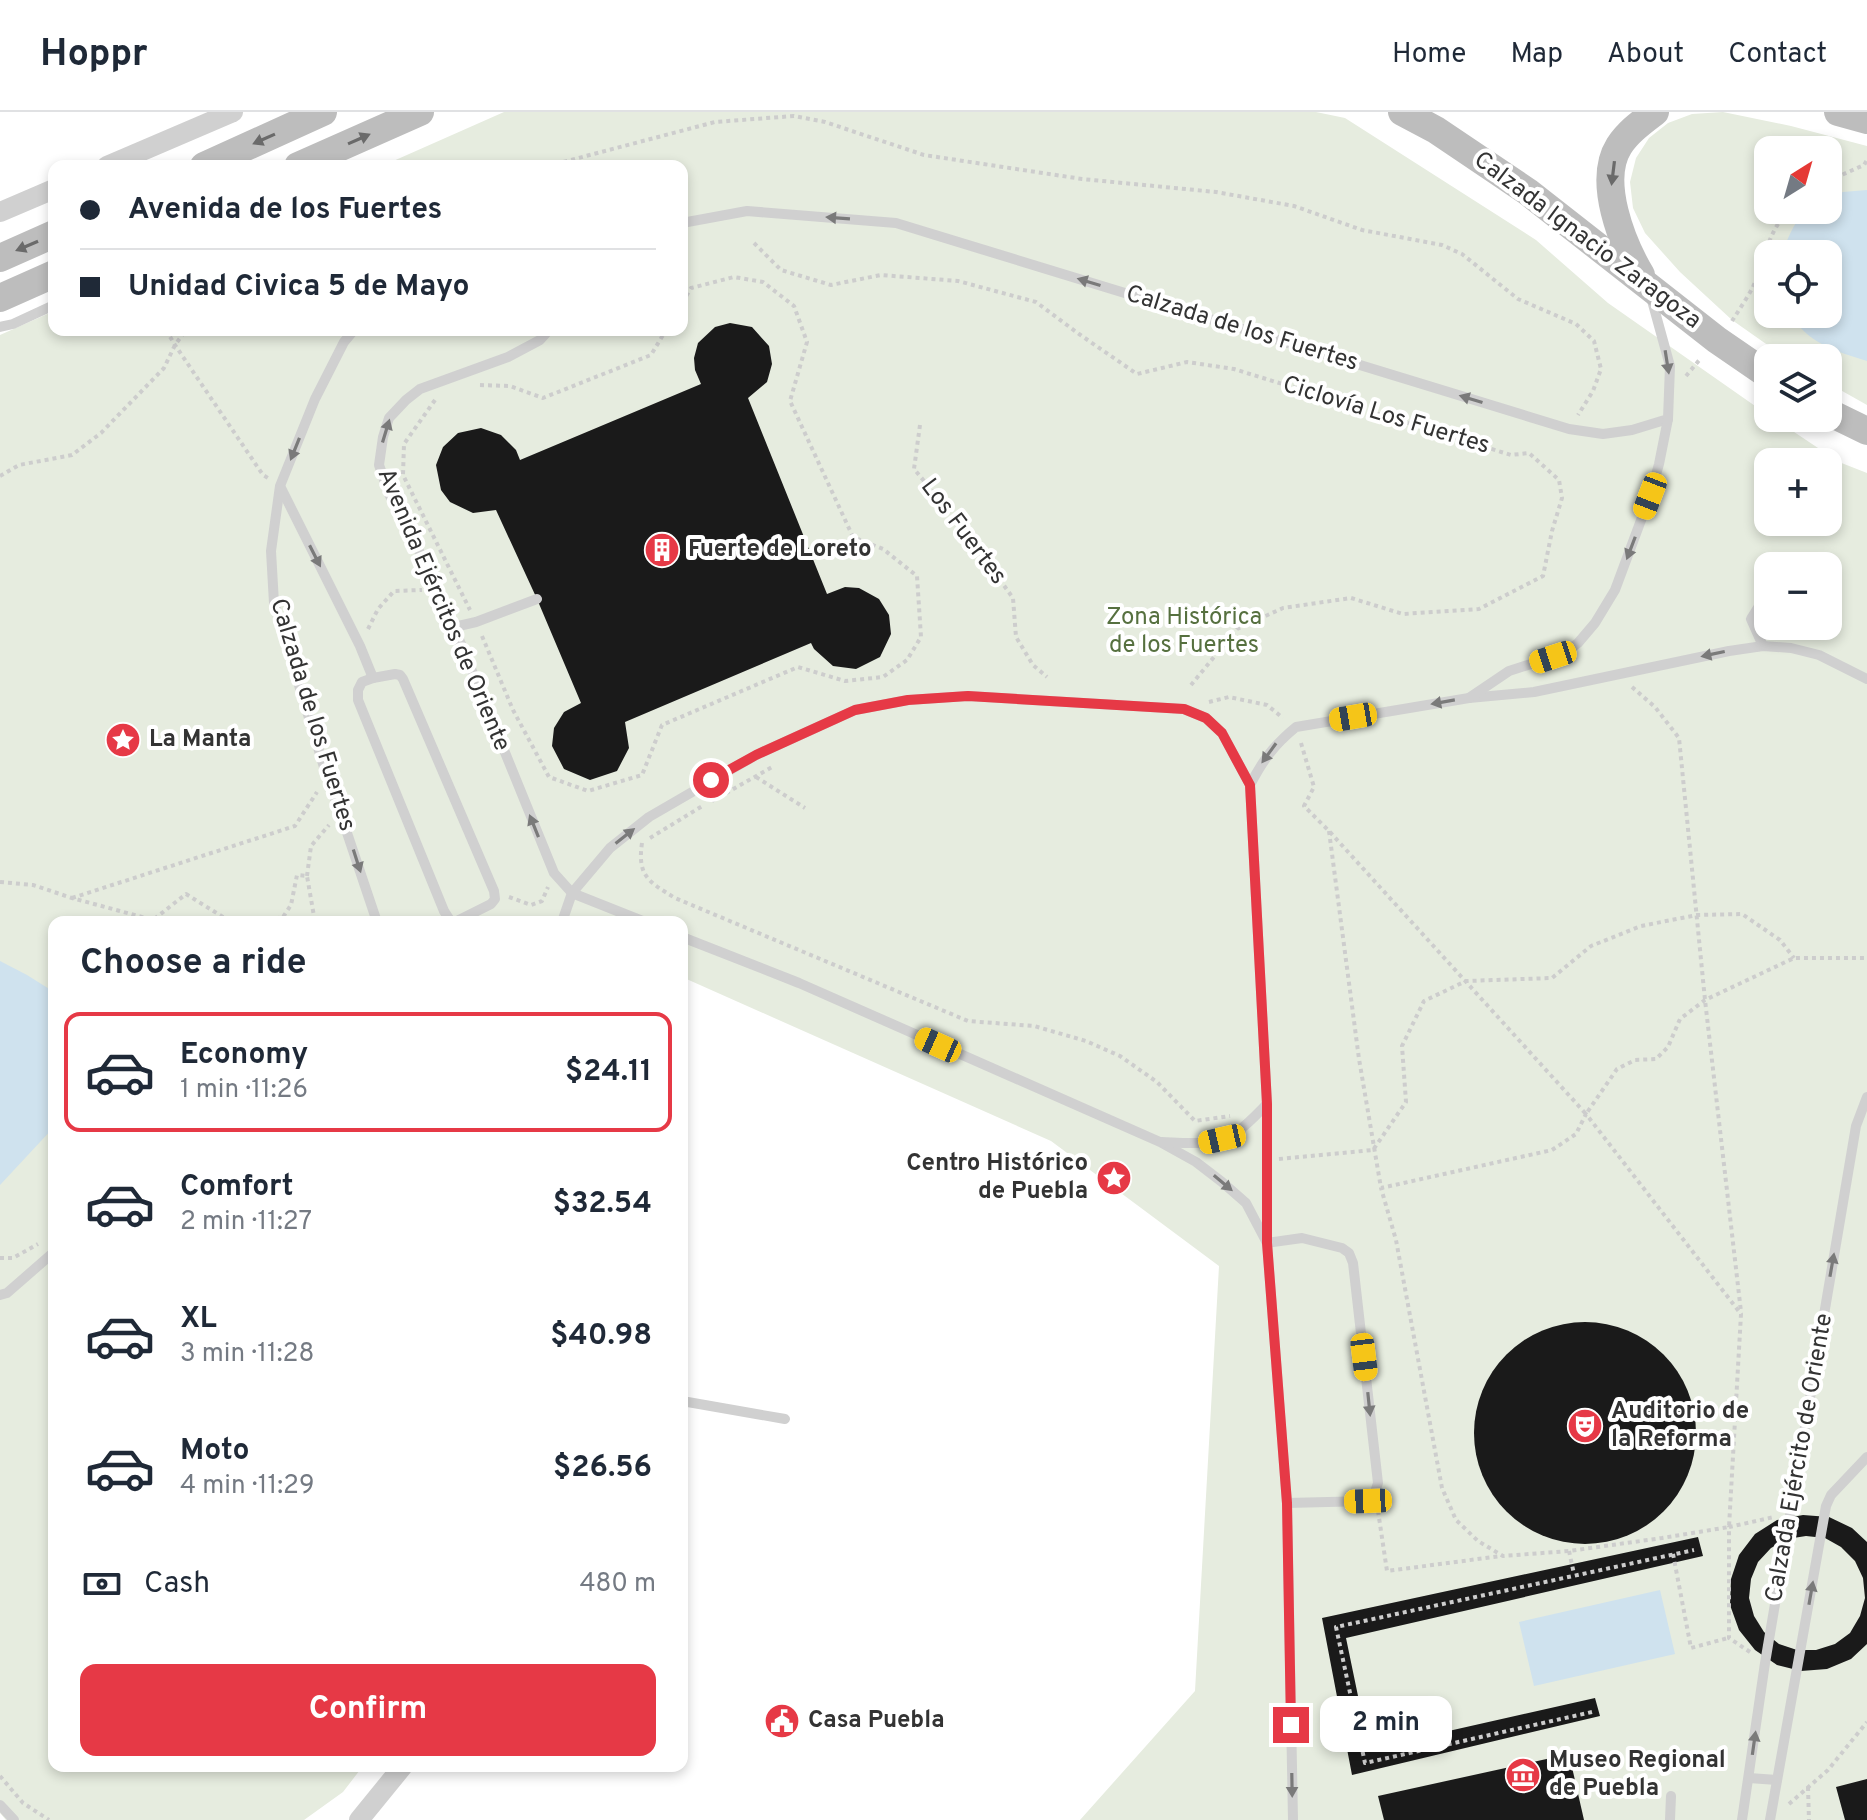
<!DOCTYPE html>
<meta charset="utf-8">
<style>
:root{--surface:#fff;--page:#f6f6f7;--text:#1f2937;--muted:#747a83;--line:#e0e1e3;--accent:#e63946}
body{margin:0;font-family:Overpass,sans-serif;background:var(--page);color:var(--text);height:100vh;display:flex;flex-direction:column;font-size:30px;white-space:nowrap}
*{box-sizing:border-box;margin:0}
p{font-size:26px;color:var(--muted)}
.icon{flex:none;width:44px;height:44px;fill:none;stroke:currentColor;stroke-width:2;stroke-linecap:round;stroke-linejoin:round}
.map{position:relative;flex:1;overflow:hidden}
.details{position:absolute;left:48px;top:804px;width:640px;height:856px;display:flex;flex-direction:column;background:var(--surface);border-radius:16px;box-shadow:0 4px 12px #0003}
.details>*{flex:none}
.hud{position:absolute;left:48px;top:48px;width:640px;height:176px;border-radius:16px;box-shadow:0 4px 12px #0003;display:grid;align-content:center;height:176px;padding:0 32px;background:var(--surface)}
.needle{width:52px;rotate:37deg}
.tools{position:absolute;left:1754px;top:24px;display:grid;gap:16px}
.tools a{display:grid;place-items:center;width:88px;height:88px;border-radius:16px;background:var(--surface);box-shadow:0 4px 12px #0003;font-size:40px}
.end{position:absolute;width:36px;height:36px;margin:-18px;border:10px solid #e63946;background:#fff;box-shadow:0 0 0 4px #fff}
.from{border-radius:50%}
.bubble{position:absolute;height:56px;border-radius:16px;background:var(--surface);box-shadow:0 4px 12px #0003;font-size:26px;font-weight:700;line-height:56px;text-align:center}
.car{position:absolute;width:24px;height:48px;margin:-24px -12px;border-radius:10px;box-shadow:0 0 6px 2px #0007;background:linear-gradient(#f5c518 24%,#345 0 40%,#f5c518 0 76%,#345 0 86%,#f5c518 0)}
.hud b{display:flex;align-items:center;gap:28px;height:76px;font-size:30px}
.hud b+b{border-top:2px solid var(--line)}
.hud i{width:20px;height:20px;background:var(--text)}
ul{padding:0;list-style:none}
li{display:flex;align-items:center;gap:24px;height:120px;margin:0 16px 12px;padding:0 16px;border:4px solid transparent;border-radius:16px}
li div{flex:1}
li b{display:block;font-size:30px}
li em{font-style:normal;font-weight:700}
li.on{border-color:var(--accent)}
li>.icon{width:72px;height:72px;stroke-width:1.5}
h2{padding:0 32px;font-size:36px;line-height:96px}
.pay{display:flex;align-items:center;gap:20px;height:88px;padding:0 32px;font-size:30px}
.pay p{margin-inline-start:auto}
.button{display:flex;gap:16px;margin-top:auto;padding:16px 32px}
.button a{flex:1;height:92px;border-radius:16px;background:var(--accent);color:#fff;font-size:32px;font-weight:700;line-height:92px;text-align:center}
header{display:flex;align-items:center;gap:48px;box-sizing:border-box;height:112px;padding:0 40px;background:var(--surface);border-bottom:2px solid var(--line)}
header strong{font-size:38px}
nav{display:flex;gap:44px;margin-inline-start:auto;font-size:28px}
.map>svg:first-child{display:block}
</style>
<header>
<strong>Hoppr</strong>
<nav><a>Home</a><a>Map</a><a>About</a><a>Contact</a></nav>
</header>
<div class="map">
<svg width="1867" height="1708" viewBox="0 0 1867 1708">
<rect width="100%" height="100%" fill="#fff"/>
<g fill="#e6ecdf" fill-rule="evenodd">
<path d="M504,0H1316L1345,6L1536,128L1608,191L1768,303V306H1773L1839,350L1867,361V1708H1080L1195,1579L1219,1154L1051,1029L682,865V810H54V1654H363L343,1680L304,1708H6L0,1701V223L54,199V218H682V54H382ZM1768,350H1828V410H1768ZM1768,454H1828V514H1768Z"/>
<path d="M1723,0L1791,14L1867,34V293L1828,271V246H1786L1732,208L1680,160L1645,121L1633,96L1630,70L1636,46L1649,26L1668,11L1692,2ZM1768,38H1828V98H1768ZM1768,142H1828V202H1768Z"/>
</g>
<g fill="#cfe2ee">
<path d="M1867,78V249C1838,240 1806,231 1791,202H1828V142H1782C1786,130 1796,105 1807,99C1812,97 1822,98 1828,98V86L1843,80Z"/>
<polygon points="0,849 27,863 54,880 54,1015 0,1073"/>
<polygon points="1660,1478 1675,1542 1534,1574 1519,1510"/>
</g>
<g fill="#1a1a1a" fill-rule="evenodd">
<polygon points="730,211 752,215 769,234 772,252 767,270 748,286 827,482 845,475 859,476 879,487 889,503 891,522 880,545 856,557 833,554 814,537 811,531 625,610 629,636 617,659 590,668 564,657 552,634 554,616 564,600 581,591 537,487 496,398 473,401 450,390 441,378 436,353 443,335 458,321 481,316 501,323 516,338 520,348 701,272 695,258 694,246 698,231 715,215"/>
<circle cx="1585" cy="1321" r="111"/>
<path d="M1803,1403L1829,1405L1852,1416L1867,1430V1532L1851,1547L1827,1557L1801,1559L1777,1553L1755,1538L1739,1518L1730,1493L1731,1467L1739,1443L1755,1422L1777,1408ZM1806,1424L1825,1426L1841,1435L1855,1449L1863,1466L1865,1486L1860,1504L1850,1521L1835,1532L1816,1538H1797L1779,1532L1764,1520L1754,1504L1749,1486L1751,1467L1758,1450L1771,1436L1787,1427Z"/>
<polygon points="1698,1425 1703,1444 1346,1526 1369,1637 1595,1586 1600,1604 1352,1663 1322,1506"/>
<polygon points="1569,1642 1584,1708 1384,1708 1378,1684"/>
<polygon points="1867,1667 1867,1708 1845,1708 1836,1675"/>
</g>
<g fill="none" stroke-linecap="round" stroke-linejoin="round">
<g stroke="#cdcdcd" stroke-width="4" stroke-dasharray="4 4" stroke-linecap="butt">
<polyline points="548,54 715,10 794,4 825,10 924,43 1082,67 1216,80 1294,94 1362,118 1442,133 1462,142 1518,187 1576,212 1594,229 1601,257 1593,279 1578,303"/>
<polyline points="1828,69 1864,53 1867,48"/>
<polyline points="754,131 781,158 831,173 881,163 958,169 1036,190 1079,222 1137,262 1187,250 1234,257 1511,343 1529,341 1559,368 1562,386 1552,419 1543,464 1479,497 1403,502 1351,486 1283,496 1237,517 1191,573"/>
<path d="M1732,209C1739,198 1747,186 1753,175C1764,149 1768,119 1789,98"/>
<polyline points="166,218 175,233 263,363 268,366"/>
<polyline points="1686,264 1701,246"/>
<polyline points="480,273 510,274 543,286 651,243 666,218"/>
<polyline points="435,288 404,332 403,363 470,498"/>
<polyline points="920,313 914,357 956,407 1013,486 1016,525 1033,553 1047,565"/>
<polyline points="0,364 19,353 72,343 101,321 164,256 175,233 186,218"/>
<polyline points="368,517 378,497 394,479 422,478"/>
<polyline points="482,524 513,598 549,665 588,679 642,663 662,613 798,555 845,569 883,565 907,548 921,525 917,464 883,437 853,425 790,289 807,230 794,194 763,170 734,165 691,176 682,191"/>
<polyline points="1632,575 1655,595 1679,626 1705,888 1741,1200"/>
<polyline points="1209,590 1229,585 1267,593 1283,606"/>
<polyline points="1301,631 1314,675 1304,694 1329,719 1586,1002 1617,957 1635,948 1656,947 1668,935 1680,907 1705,888 1794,846 1867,846"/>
<polyline points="756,665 805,696"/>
<polyline points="712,689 774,654"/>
<polyline points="1329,719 1359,947 1381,1076 1552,1038 1576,1022 1586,1002 1741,1202 1729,1415 1662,1426 1569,1439 1503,1444 1478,1429 1456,1408 1442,1376 1396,1128 1381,1076"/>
<polyline points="650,726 704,693"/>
<path d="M642,731C637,764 649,770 675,786L968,909L1034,914L1086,929L1120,944L1157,970L1195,1009L1230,1004"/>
<polyline points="307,764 311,734 329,713"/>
<polyline points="0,770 33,773 72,786 153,808 186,782 231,810"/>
<polyline points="509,785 531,793 542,789 548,775"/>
<polyline points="72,786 295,714 317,680"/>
<polyline points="260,810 283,805 291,793 297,763 307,764 315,810"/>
<polyline points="1279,1047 1373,1038 1406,990 1402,934 1424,889 1466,869 1552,866 1591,834 1641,814 1697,803 1742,802 1780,828 1794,846"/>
<polyline points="0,1146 13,1146 38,1132"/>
<polyline points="1378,1399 1387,1459 1501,1444"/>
<polyline points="1569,1439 1574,1462"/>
<polyline points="1673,1442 1691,1536 1728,1526"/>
<polyline points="1750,1540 1729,1526 1729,1415 1774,1405"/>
<polyline points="1592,1600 1365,1651 1336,1515 1694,1438"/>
<polyline points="0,1664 23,1691 49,1708"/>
<polyline points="1808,1675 1809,1708"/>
<polyline points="1789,1692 1828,1658 1867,1610"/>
</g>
<g stroke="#d0d0d0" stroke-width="10">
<polyline points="682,111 747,99 896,111 1569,317 1603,322 1632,318 1668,307 1670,254 1651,185"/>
<polyline points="0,215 13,212 54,193"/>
<polyline points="354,218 344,230 315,287 280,374 271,439 274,491 327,665 340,700 377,810"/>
<polyline points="549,218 540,228 508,245 420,277 406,288 389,306 383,325 379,353 389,382 428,456 437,483 454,515 554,761 572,781 645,810"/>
<polyline points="281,376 360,534 373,566"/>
<polyline points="454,515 476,510 537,487"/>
<polyline points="1763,534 1751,507 1768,480"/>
<polygon points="395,562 400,563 403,567 494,779 495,787 491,792 455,810 451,810 444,799 358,588 358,578 362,570 373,566"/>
<polyline points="1469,586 1534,580 1729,539 1763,534 1791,536 1819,543 1867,567"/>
<path d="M1250,673C1263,648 1274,633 1296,615L1469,586L1509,559L1553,545L1567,539L1578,531L1595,511L1615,478L1650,384L1659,352L1668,307"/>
<polyline points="562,810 572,781 610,736 649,705 756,643 855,598 908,588 968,584 1184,597 1206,606 1222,621 1250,673 1267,992 1267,1131 1287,1391 1293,1708"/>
<polyline points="682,825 799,871 1160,1030 1196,1050 1222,1070 1246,1091 1267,1131 1302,1126 1342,1136 1349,1141 1353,1151 1378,1371 1375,1380 1368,1389 1287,1391"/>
<path d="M1162,1030C1188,1031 1216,1035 1238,1019C1249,1011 1258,1001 1267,992"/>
<polyline points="0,1183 7,1181 54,1140"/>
<polyline points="682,1289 785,1307"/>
<polyline points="1749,1666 1777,1668"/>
<polyline points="0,1693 14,1708"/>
<polyline points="1670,1708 1671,1684"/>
<polyline points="1742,1708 1765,1551 1856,1014 1867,985"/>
<polyline points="1770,1708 1826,1394 1831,1383 1867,1345"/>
</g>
<g stroke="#d0d0d0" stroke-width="20">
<polyline points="107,54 233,0"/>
<polyline points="0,100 54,77"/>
<polyline points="359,1708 403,1654"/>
</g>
<g stroke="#bdbdbd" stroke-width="28">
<polyline points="1402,0 1436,18 1528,80 1717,228 1768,263"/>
<polyline points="1838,0 1867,8"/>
<polyline points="204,54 323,0"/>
<polyline points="298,54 420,0"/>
<polyline points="0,146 54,122"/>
<path d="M1641,163C1622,131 1597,69 1619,34C1628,20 1642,10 1655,0"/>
<polyline points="0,186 54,162"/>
<polyline points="1828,300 1867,319"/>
</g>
</g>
<defs><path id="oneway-solid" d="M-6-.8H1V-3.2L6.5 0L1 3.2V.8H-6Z" transform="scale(2)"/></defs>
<g fill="#6a6a6a">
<use href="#oneway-solid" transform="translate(264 27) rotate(156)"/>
<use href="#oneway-solid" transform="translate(359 27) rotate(-24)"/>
<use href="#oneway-solid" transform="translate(1613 61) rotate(97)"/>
<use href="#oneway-solid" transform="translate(27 134) rotate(157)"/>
</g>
<g fill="#7a7a7a">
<use href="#oneway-solid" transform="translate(838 106) rotate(-176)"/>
<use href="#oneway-solid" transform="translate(1089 170) rotate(-163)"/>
<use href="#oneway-solid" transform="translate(1667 250) rotate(81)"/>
<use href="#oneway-solid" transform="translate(1471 287) rotate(-163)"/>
<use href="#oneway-solid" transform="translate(386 319) rotate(-73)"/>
<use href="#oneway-solid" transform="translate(295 337) rotate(112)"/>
<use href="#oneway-solid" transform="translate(1631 436) rotate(111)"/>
<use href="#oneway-solid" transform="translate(315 444) rotate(63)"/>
<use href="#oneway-solid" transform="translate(1713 542) rotate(168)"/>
<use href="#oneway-solid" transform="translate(1443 590) rotate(170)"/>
<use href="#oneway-solid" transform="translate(1269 641) rotate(126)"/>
<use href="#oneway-solid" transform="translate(534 714) rotate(-112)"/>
<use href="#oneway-solid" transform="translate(625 724) rotate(-38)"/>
<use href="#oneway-solid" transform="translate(357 749) rotate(72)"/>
<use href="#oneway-solid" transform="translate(1223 1071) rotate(40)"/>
<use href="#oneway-solid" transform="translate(1832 1153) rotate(-80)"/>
<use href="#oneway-solid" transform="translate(1369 1292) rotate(84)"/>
<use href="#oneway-solid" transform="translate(1811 1481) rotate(-80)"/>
<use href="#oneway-solid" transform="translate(1754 1631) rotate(-82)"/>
<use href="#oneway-solid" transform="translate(1292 1673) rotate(89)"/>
</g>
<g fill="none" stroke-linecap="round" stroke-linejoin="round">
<polyline stroke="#e63946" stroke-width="10" points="711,668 756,643 855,598 908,588 968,584 1184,597 1206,606 1222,621 1250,673 1267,992 1267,1131 1287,1391 1291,1613"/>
</g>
<defs>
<symbol id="building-disc" viewBox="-11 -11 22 22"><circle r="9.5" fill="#e63946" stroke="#fff"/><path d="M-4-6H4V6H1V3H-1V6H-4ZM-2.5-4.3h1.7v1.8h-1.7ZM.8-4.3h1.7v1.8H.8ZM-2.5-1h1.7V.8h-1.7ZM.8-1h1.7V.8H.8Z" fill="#fff"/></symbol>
<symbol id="sight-disc" viewBox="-11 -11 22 22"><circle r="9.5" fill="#e63946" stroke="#fff"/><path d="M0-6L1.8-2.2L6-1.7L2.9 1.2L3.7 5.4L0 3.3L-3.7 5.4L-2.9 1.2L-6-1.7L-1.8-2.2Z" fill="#fff"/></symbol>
<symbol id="theatre-disc" viewBox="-11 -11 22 22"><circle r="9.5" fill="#e63946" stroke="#fff"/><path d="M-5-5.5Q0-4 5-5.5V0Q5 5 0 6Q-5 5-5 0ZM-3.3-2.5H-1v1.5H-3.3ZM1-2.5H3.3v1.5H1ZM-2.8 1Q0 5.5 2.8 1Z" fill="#fff"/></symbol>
<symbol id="civic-disc" viewBox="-11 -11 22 22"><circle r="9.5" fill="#e63946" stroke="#fff"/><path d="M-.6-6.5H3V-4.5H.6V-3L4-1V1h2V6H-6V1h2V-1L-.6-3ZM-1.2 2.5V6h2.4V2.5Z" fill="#fff"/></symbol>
<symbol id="museum-disc" viewBox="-11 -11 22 22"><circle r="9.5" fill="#e63946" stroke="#fff"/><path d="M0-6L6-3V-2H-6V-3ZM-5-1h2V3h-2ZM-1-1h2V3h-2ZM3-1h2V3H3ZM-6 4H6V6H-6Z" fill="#fff"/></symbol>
</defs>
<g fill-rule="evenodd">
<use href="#building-disc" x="642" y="418" width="40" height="40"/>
<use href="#sight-disc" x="103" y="608" width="40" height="40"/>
<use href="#sight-disc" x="1094" y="1046" width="40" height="40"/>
<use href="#theatre-disc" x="1565" y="1294" width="40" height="40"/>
<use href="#civic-disc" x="762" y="1589" width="40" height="40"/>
<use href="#museum-disc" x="1503" y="1643" width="40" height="40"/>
</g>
<g text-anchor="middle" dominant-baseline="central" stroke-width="8" stroke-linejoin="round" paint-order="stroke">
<g font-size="24" fill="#333" stroke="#fff">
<text transform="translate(1587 129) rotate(37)">Calzada Ignacio Zaragoza</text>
<text transform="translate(1242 217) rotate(17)">Calzada de los Fuertes</text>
<text transform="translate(1386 304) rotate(17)">Ciclovía Los Fuertes</text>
<text transform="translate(963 420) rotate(53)">Los Fuertes</text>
<text transform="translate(443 498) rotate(67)">Avenida Ejércitos de Oriente</text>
<text transform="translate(312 603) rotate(73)">Calzada de los Fuertes</text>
<text transform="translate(1800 1346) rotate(-80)">Calzada Ejército de Oriente</text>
</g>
<g font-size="24" font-weight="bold" fill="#333" stroke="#fff" text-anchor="start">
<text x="688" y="438">Fuerte de Loreto</text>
<text x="149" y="628">La Manta</text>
<text x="1088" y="1052" text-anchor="end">Centro Histórico<tspan x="1088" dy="28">de Puebla</tspan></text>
<text x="1611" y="1300">Auditorio de<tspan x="1611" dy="28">la Reforma</tspan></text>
<text x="808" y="1609">Casa Puebla</text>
<text x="1549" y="1649">Museo Regional<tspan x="1549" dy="28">de Puebla</tspan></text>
</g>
<g font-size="24" fill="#56703f" stroke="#fff">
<text x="1184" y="506">Zona Histórica<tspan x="1184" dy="28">de los Fuertes</tspan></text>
</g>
</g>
</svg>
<div class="tools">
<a><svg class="needle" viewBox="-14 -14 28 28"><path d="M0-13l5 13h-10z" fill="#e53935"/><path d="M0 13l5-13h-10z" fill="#747a83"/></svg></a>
<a><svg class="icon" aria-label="locate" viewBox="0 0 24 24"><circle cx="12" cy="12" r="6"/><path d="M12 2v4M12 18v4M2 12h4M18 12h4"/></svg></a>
<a><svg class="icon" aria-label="layers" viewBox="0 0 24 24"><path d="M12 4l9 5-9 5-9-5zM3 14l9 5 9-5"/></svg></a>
<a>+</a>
<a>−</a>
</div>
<i class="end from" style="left:711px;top:668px"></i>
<i class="end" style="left:1291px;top:1613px"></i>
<div class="bubble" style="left:1320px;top:1584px;width:132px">2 min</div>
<i class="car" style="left:1650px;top:384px;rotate:201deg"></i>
<i class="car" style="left:1553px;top:545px;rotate:252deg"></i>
<i class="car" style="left:1353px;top:605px;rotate:260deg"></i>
<i class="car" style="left:938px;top:933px;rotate:294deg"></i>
<i class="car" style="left:1222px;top:1027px;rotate:257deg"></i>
<i class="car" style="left:1364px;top:1245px;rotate:173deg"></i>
<i class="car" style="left:1368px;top:1389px;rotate:268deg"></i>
<div class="hud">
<b><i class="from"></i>Avenida de los Fuertes</b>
<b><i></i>Unidad Civica 5 de Mayo</b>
</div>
<section class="details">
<h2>Choose a ride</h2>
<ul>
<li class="on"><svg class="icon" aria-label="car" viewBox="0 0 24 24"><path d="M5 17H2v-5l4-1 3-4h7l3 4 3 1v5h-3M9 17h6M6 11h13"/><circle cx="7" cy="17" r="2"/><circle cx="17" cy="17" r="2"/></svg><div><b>Economy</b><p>1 min · 11:26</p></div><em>$24.11</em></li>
<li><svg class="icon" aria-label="car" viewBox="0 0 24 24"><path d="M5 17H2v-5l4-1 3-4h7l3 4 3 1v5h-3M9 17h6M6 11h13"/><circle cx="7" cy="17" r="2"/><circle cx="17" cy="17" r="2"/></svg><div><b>Comfort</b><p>2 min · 11:27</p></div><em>$32.54</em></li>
<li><svg class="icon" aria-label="car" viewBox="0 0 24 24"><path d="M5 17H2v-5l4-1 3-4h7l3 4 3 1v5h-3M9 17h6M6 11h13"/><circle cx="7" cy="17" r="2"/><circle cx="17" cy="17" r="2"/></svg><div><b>XL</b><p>3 min · 11:28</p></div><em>$40.98</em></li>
<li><svg class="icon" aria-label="car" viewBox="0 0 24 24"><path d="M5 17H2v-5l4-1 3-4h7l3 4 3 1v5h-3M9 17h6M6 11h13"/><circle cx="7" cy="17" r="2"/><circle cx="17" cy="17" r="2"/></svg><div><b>Moto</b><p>4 min · 11:29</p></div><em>$26.56</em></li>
</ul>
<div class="pay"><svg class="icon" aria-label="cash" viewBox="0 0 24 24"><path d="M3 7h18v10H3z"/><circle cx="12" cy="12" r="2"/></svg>Cash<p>480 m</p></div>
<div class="button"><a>Confirm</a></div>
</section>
</div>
